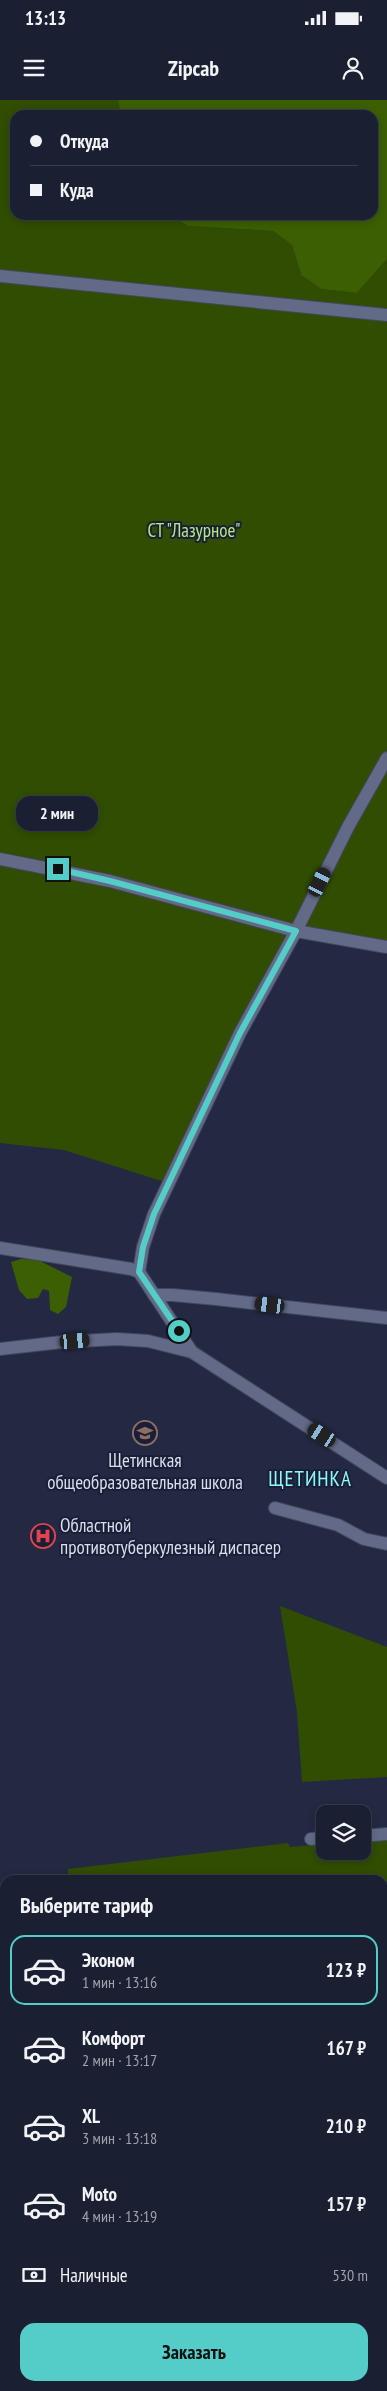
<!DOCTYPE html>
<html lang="ru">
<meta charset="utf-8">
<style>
:root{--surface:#1a1f32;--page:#272c3e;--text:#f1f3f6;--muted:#9fa2ac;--line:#383d4d;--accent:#54cdc8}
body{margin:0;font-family:"PT Sans Narrow",sans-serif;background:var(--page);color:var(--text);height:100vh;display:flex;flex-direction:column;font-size:19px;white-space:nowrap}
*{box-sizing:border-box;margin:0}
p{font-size:16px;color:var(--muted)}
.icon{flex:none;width:28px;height:28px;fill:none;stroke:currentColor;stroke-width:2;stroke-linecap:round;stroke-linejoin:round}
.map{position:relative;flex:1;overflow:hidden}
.panel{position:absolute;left:0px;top:1775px;width:388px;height:516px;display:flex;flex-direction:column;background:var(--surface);border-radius:15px 15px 0 0;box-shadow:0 2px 8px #0003,0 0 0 1px var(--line)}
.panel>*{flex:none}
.guide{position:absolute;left:10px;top:10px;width:368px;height:110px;border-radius:15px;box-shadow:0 2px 8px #0003,0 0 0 1px var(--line);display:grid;align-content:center;height:110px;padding:0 20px;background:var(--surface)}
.fabs{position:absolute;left:316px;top:1705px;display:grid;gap:10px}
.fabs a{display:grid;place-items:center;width:55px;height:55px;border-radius:10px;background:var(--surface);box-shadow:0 2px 8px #0003,0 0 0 1px var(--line);font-size:25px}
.end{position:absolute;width:22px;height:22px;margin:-11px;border:6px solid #54cdc8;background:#111;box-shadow:0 0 0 2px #111}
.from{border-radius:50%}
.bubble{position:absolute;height:35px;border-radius:15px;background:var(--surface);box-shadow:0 2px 8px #0003,0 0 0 1px var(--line);font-size:16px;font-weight:800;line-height:35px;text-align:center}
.car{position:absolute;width:15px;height:30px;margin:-15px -8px;border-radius:6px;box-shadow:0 0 4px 1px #0007;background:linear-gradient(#222 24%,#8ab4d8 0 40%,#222 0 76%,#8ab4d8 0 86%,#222 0)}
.guide b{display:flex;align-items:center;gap:18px;height:48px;font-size:19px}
.guide b+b{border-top:1px solid var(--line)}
.guide i{width:12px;height:12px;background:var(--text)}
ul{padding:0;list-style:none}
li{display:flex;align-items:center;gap:15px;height:70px;margin:0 10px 8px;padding:0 10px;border:2px solid transparent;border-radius:15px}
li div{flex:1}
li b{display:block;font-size:19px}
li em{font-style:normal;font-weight:800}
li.current{border-color:var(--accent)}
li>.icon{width:45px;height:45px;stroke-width:1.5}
h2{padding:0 20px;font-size:22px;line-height:60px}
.pay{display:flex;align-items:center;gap:12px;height:55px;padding:0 20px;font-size:19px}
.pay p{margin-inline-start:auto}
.action{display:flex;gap:10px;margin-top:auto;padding:10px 20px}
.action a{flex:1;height:58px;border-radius:15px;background:var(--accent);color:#111;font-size:20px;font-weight:800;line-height:58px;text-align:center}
.status{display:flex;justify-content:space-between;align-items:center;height:35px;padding:0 25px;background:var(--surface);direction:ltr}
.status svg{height:14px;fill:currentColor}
header{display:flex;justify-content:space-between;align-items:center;height:65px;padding:0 20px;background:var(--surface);font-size:22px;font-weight:800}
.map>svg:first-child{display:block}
</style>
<div class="status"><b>13:13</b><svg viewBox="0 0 49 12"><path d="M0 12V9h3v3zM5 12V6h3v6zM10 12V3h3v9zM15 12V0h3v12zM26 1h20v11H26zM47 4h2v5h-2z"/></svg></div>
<header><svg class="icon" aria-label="menu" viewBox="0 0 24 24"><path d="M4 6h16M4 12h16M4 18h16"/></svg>Zipcab<svg class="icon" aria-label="person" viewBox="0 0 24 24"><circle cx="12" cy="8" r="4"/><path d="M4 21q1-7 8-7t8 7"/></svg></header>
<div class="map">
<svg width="387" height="2291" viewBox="0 0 387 2291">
<rect width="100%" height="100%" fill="#232942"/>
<g fill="#304d02">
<polygon points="0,0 118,0 121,15 15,15 15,115 170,115 188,126 273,131 292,145 301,175 321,189 357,193 387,159 387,843 301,826 202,1018 174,1085 64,1050 0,1043"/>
<polygon points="280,1506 387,1547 387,1677 302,1682 297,1612"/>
<polygon points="387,1738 387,1795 383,1795 382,1780 68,1780 68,1769 288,1743 290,1747 325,1744 325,1751 362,1751 363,1740"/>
<polygon points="0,1985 5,1986 5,2019 0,2020"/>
<polygon points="387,2021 387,2291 183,2291 180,2286 382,2286 382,2023"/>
<rect x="0" y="2024" width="5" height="20"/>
<polygon points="0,2084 5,2085 5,2218 0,2219 0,2155 4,2147 0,2147"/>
</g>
<g fill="#3c5f01">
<polygon points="118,0 387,0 387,159 357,193 321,189 301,175 292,145 273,131 188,126 170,115 372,115 372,15 121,15"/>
<polygon points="21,1159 38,1160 72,1177 66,1207 58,1214 50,1210 49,1191 43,1189 38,1198 27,1199 19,1190 11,1162"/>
<polygon points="5,2218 5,2277 0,2275 0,2219"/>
<polygon points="30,2286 180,2286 183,2291 48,2291"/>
</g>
<polygon fill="#0b1b20" points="0,2275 5,2277 5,2286 30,2286 48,2291 0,2291"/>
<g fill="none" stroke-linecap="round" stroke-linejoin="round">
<defs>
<g id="minor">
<polyline points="0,176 387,215"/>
<polyline points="0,759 110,781 296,831 387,847"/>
<polyline points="0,1148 131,1169 139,1172"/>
<polyline points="154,1195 173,1195 216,1199 387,1218"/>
<polyline points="0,1249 62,1242 117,1239 148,1241 192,1252 387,1378"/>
<polyline points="192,1252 139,1172 143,1147 154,1114 240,933 296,831 348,727 387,658"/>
<polyline points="275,1408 338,1425 364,1439 387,1444"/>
<polyline points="362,1736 387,1734"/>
<polyline points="311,1739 325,1738"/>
<polyline points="382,1848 387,1848"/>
<polyline points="382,1972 387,1971"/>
<polyline points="382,2007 387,2006"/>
</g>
</defs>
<use href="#minor" stroke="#42475c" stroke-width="14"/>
<use href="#minor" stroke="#626a87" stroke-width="12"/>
<g stroke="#959aae" stroke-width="2.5" stroke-dasharray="8 4" stroke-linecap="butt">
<polyline points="382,1991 387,1990"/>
<polyline points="0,2022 5,2022"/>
</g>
</g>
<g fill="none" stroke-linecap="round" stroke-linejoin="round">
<polyline stroke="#54cdc8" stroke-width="6" points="58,769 110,781 296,831 240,933 154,1114 143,1147 139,1172 179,1231"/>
</g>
<defs>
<symbol id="school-ring" viewBox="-11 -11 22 22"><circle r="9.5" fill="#1a1f37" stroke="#8d6e63" stroke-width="1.5"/><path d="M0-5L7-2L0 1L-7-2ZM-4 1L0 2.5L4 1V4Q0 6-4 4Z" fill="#8d6e63"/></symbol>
<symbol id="hospital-ring" viewBox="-11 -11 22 22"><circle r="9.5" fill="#1a1f37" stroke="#e0444e" stroke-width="1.5"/><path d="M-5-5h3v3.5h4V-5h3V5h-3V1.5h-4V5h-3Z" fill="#e0444e"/></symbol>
</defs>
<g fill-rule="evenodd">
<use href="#school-ring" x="131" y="1319" width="28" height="28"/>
<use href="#hospital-ring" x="29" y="1422" width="28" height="28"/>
</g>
<g text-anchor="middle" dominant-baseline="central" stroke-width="4" stroke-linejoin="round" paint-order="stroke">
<g font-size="19" fill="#b5e97d" stroke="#1a1f37">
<text x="194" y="430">СТ "Лазурное"</text>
</g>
<g font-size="19" fill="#dadff0" stroke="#1a1f37">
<text x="145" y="1360">Щетинская<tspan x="145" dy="22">общеобразовательная школа</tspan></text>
<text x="60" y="1425" text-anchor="start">Областной<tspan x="60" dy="22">противотуберкулезный диспасер</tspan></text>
</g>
<g font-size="21" letter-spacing="1" fill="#8ef9f4" stroke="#1a1f37">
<text x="310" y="1378">ЩЕТИНКА</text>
</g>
</g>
</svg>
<div class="fabs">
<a><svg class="icon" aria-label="layers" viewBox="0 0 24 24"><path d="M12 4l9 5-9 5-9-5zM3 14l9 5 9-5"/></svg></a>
</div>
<i class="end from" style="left:179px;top:1231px"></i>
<i class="end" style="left:58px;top:769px"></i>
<div class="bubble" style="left:16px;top:696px;width:82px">2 мин</div>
<i class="car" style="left:320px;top:782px;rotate:26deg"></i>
<i class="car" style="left:270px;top:1205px;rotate:277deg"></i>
<i class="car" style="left:75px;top:1241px;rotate:85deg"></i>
<i class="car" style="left:322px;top:1335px;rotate:303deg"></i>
<div class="guide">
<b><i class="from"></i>Откуда</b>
<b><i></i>Куда</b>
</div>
<section class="panel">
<h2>Выберите тариф</h2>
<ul>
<li class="current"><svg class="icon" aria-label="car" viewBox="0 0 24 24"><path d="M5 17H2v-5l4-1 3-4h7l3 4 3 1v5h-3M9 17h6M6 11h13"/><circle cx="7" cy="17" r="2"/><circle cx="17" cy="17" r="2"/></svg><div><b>Эконом</b><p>1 мин · 13:16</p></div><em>123 ₽</em></li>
<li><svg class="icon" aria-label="car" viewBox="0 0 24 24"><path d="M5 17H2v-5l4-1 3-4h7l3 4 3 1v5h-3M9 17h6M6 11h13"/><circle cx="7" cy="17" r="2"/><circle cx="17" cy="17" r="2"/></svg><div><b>Комфорт</b><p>2 мин · 13:17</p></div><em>167 ₽</em></li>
<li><svg class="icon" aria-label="car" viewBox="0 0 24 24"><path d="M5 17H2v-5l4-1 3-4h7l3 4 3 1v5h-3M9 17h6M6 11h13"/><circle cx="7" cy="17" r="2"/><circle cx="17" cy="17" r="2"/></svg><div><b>XL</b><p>3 мин · 13:18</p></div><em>210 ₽</em></li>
<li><svg class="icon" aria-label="car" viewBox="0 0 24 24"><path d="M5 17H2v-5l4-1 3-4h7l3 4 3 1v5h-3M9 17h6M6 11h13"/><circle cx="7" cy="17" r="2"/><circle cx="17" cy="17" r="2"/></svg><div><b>Moto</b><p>4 мин · 13:19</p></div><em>157 ₽</em></li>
</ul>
<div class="pay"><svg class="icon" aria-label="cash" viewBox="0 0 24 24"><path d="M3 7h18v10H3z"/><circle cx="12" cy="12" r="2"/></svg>Наличные<p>530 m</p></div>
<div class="action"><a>Заказать</a></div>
</section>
</div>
